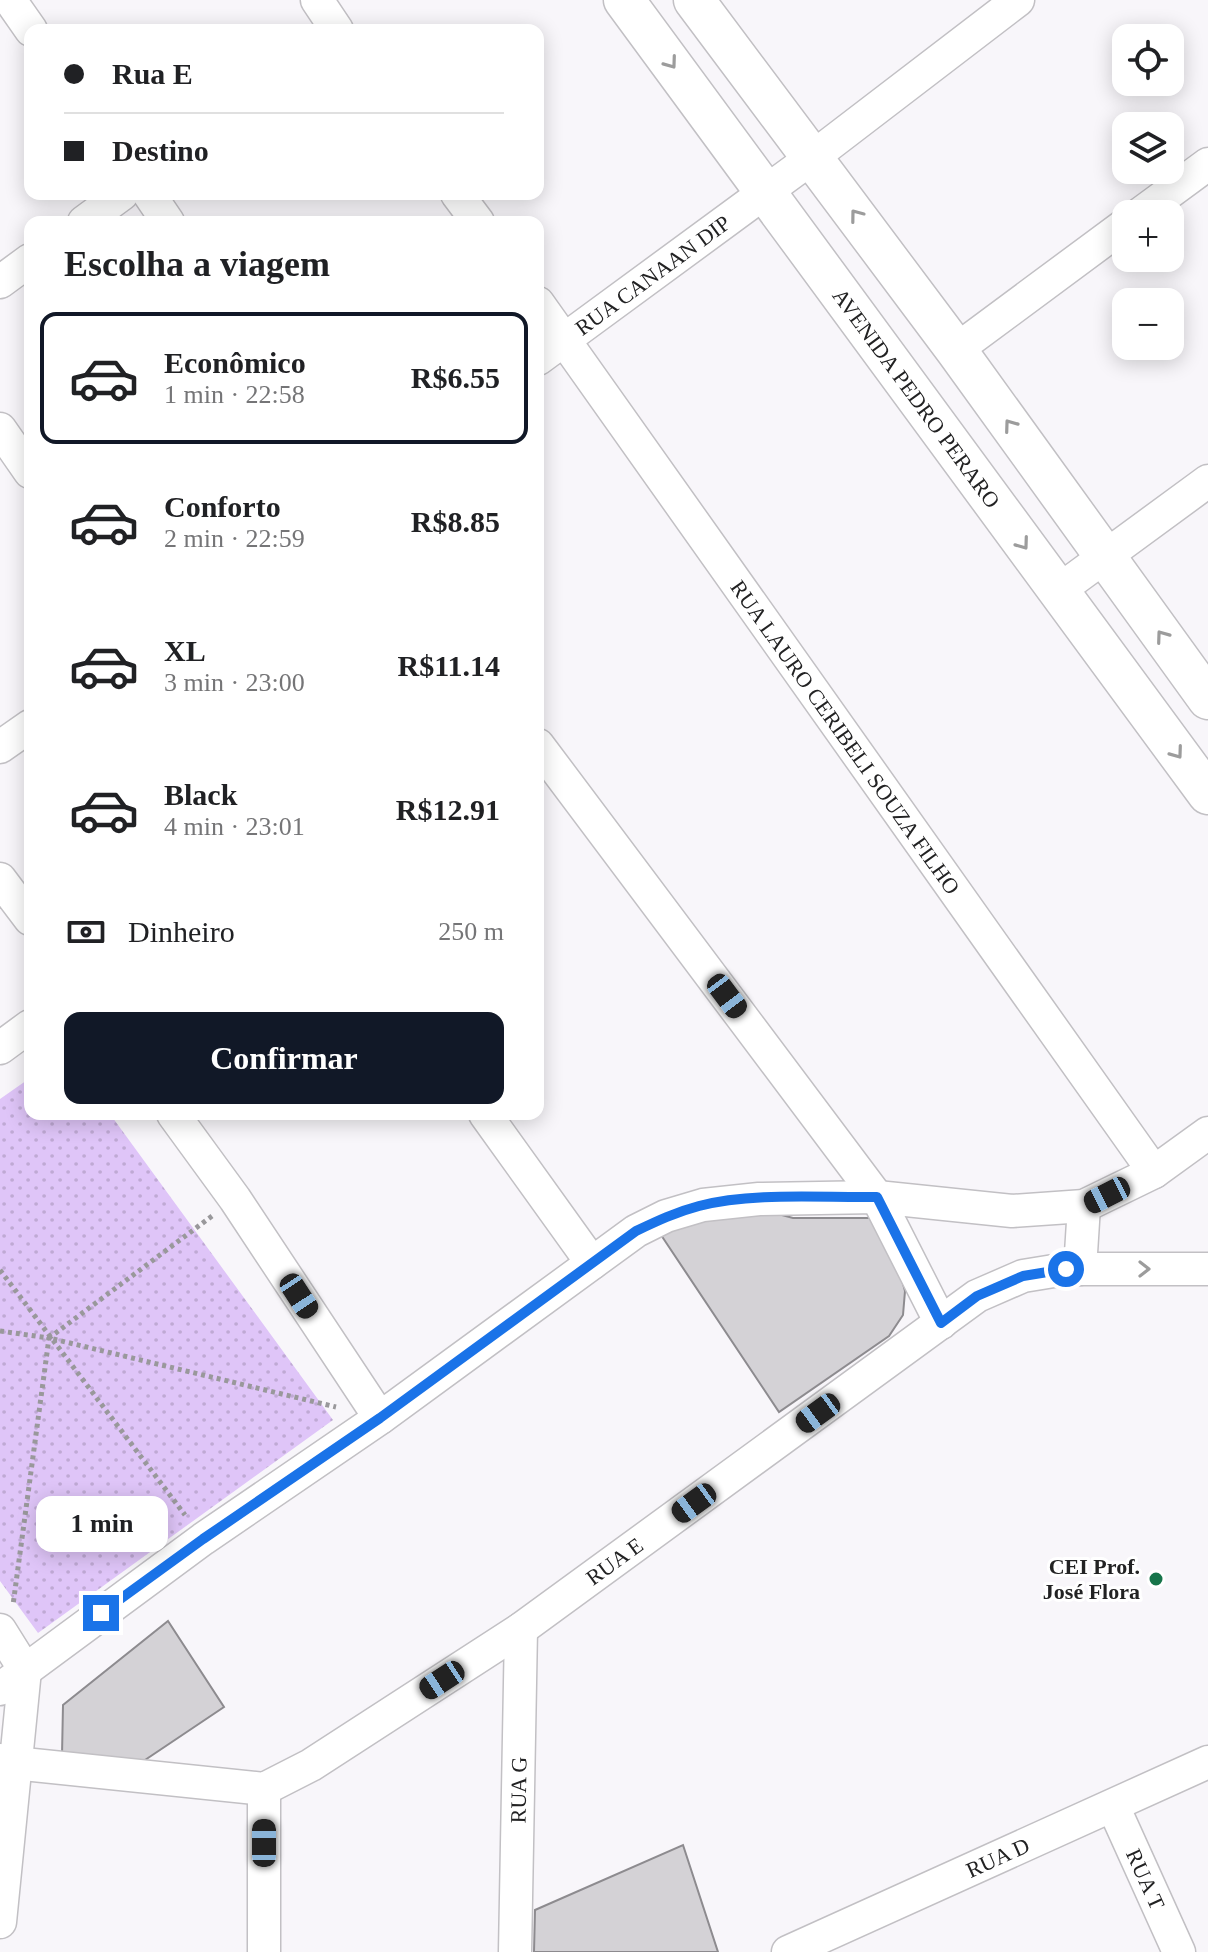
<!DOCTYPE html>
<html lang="pt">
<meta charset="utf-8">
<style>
:root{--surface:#fff;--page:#f6f6f6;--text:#202124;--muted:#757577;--line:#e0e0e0;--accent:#111827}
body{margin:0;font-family:Georgia,serif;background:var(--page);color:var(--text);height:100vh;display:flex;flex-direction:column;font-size:30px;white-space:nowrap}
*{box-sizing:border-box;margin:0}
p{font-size:26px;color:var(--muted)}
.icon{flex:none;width:44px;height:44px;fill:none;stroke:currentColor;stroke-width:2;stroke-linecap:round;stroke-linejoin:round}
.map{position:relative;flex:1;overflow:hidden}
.side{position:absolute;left:24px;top:216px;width:520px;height:904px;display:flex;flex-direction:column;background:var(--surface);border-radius:16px;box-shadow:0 4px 20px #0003}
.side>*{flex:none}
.banner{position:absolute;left:24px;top:24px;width:520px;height:176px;border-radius:16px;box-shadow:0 4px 20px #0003;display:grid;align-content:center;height:176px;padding:0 40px;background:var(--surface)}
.controls{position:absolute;left:1112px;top:24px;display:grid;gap:16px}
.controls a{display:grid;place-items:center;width:72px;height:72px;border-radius:16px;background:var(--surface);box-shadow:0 4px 20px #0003;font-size:40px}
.end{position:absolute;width:36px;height:36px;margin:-18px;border:10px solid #1a73e8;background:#fff;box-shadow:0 0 0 4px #fff}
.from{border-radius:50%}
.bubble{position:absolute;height:56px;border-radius:16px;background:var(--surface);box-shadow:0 4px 20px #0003;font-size:26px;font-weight:600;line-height:56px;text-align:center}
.car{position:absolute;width:24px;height:48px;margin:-24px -12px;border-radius:10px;box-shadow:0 0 6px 2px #0007;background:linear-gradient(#222 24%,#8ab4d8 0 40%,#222 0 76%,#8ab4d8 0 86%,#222 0)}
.banner b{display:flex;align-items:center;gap:28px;height:76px;font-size:30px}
.banner b+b{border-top:2px solid var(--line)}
.banner i{width:20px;height:20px;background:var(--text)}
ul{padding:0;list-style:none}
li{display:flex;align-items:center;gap:24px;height:132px;margin:0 16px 12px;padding:0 24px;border:4px solid transparent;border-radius:16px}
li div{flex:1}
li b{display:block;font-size:30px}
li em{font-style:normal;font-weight:600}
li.active{border-color:var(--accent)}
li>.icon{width:72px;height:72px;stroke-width:1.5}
h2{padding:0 40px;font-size:36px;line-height:96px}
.pay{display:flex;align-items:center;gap:20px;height:88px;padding:0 40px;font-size:30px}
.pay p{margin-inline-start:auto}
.cta{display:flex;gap:16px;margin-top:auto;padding:16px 40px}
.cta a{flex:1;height:92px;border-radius:16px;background:var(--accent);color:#fff;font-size:32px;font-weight:600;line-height:92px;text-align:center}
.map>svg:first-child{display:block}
</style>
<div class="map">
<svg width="1208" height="1952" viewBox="0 0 1208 1952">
<defs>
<pattern id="park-dots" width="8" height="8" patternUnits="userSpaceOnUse" patternTransform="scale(2)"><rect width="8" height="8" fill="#dfc5f8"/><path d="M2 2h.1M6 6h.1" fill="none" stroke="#bfa9d4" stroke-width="1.8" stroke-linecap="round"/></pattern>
</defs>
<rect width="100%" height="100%" fill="#f8f6fa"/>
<polygon fill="url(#park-dots)" points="30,1078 30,1114 110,1114 333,1420 38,1633 0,1581 0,1099"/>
<g fill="#d4d2d6" stroke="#8d8b8f" stroke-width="2">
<polygon points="756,1208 793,1218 870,1218 899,1269 905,1291 903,1315 889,1336 779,1412 659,1232"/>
<polygon points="168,1621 224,1707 139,1764 62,1755 63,1705"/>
<polygon points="683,1845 718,1952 534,1952 535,1910"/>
</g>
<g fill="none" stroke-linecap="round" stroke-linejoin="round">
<defs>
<g id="minor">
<polyline points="10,0 31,30"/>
<polyline points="317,0 337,30"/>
<polyline points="149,194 168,222"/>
<polyline points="457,194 478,222"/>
<polyline points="1140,214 1208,164"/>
<polyline points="84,222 122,194"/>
<polyline points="0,282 30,260"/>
<path id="s1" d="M538,303L1154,1172"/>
<polyline points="956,350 1126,224"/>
<path id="s2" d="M538,359L813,157L1018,0"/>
<polyline points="0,429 30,472"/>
<polyline points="1058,591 1208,481"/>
<polyline points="538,745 877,1197 941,1323"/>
<polyline points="0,747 30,726"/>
<polyline points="0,879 30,919"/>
<polyline points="0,1048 30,1026"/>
<polyline points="173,1114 235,1199 380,1418"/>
<polyline points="485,1114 592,1263"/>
<polyline points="1080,1269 1084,1206"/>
<polyline points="0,1630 25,1670"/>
<polyline points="0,1689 203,1539 380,1418 636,1231 666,1216 703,1205 759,1199 877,1197 1012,1211 1084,1206 1154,1172 1208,1133"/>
<path id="s3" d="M0,1760L14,1763L264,1789L311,1765L521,1629L977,1296L1023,1276L1066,1269H1208"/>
<path id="s4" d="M1113,1806L1179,1952"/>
<polyline points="0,1922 25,1670"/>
<polyline points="264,1952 264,1789"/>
<path id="s5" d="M515,1952L521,1629"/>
<path id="s6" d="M788,1952L1208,1762"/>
</g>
<g id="tertiary">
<path id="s7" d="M624,0L1208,794"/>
<polyline points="694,0 956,350 1208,699"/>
</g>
</defs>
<use href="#minor" stroke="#c2c0c4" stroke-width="35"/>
<use href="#tertiary" stroke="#c2c0c4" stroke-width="43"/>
<g stroke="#99989b" stroke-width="5" stroke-dasharray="4 4" stroke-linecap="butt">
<polyline points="212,1216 49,1338 336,1407"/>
<polyline points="0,1270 185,1515"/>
<polyline points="0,1331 49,1338 13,1605"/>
</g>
<use href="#minor" stroke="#fff" stroke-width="32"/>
<use href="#tertiary" stroke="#fff" stroke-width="40"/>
</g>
<defs><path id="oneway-chevron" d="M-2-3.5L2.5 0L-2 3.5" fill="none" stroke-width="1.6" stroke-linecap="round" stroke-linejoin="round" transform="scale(2)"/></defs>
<g stroke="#9c9c9c">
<use href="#oneway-chevron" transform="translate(671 63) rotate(54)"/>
<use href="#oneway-chevron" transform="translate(856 215) rotate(-127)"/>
<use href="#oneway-chevron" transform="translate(1010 425) rotate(-126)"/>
<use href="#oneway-chevron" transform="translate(1023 544) rotate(54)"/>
<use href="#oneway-chevron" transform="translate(1162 636) rotate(-126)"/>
<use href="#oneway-chevron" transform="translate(1177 753) rotate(54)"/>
<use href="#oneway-chevron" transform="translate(1144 1269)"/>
</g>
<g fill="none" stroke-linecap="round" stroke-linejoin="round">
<path stroke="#1a73e8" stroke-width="10" d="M101,1613L203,1539L380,1418L636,1231C657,1221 676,1212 699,1206C753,1192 821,1198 877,1197L941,1323L977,1296L1023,1276L1066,1269"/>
</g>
<circle fill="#17744a" stroke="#fff" stroke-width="3" cx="1156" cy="1579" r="8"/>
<g text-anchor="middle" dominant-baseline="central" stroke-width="6" stroke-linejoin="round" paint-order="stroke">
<g font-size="22" fill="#222223" stroke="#fff">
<text stroke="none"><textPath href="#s2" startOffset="142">RUA CANAAN DIP</textPath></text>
<text stroke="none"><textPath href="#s7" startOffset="494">AVENIDA PEDRO PERARO</textPath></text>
<text stroke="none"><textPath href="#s1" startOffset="532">RUA LAURO CERIBELI SOUZA FILHO</textPath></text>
<text stroke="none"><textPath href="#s3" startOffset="684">RUA E</textPath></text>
<text stroke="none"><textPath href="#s5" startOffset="162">RUA G</textPath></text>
<text stroke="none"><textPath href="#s6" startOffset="230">RUA D</textPath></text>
<text stroke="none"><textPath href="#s4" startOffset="80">RUA T</textPath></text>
</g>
<g font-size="22" font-weight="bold" fill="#222223" stroke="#fff" text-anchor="end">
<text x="1140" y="1566">CEI Prof.<tspan x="1140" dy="25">José Flora</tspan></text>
</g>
</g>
</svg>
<div class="controls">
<a><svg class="icon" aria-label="locate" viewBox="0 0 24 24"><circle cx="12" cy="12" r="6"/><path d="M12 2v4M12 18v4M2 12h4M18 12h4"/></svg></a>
<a><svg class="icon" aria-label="layers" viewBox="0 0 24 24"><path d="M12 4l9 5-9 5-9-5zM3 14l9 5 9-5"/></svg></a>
<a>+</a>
<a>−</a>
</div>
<i class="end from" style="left:1066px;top:1269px"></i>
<i class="end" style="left:101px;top:1613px"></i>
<div class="bubble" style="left:36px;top:1496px;width:132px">1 min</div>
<i class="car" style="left:727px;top:996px;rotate:143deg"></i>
<i class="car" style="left:1107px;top:1195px;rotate:243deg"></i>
<i class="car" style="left:299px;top:1296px;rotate:147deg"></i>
<i class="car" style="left:818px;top:1413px;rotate:234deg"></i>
<i class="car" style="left:694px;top:1503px;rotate:234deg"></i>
<i class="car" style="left:442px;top:1680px;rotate:237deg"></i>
<i class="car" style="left:264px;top:1843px;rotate:0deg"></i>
<div class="banner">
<b><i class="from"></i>Rua E</b>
<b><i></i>Destino</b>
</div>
<section class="side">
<h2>Escolha a viagem</h2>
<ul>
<li class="active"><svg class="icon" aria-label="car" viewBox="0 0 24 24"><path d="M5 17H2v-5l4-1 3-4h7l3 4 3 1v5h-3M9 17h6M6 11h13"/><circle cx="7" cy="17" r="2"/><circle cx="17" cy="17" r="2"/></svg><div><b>Econômico</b><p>1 min · 22:58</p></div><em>R$6.55</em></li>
<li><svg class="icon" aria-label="car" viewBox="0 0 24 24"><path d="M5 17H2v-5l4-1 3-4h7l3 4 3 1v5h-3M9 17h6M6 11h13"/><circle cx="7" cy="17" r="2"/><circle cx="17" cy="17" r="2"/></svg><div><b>Conforto</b><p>2 min · 22:59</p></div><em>R$8.85</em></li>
<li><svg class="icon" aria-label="car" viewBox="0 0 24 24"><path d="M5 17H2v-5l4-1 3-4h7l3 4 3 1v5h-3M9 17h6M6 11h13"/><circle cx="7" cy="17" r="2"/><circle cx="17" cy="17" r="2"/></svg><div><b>XL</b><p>3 min · 23:00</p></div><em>R$11.14</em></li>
<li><svg class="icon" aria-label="car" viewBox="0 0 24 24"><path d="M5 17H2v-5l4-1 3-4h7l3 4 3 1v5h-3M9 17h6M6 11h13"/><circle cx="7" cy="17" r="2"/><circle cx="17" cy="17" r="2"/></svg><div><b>Black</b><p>4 min · 23:01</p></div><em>R$12.91</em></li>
</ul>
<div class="pay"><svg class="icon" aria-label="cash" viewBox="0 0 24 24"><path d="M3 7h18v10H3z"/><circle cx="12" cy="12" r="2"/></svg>Dinheiro<p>250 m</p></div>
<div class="cta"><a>Confirmar</a></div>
</section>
</div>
